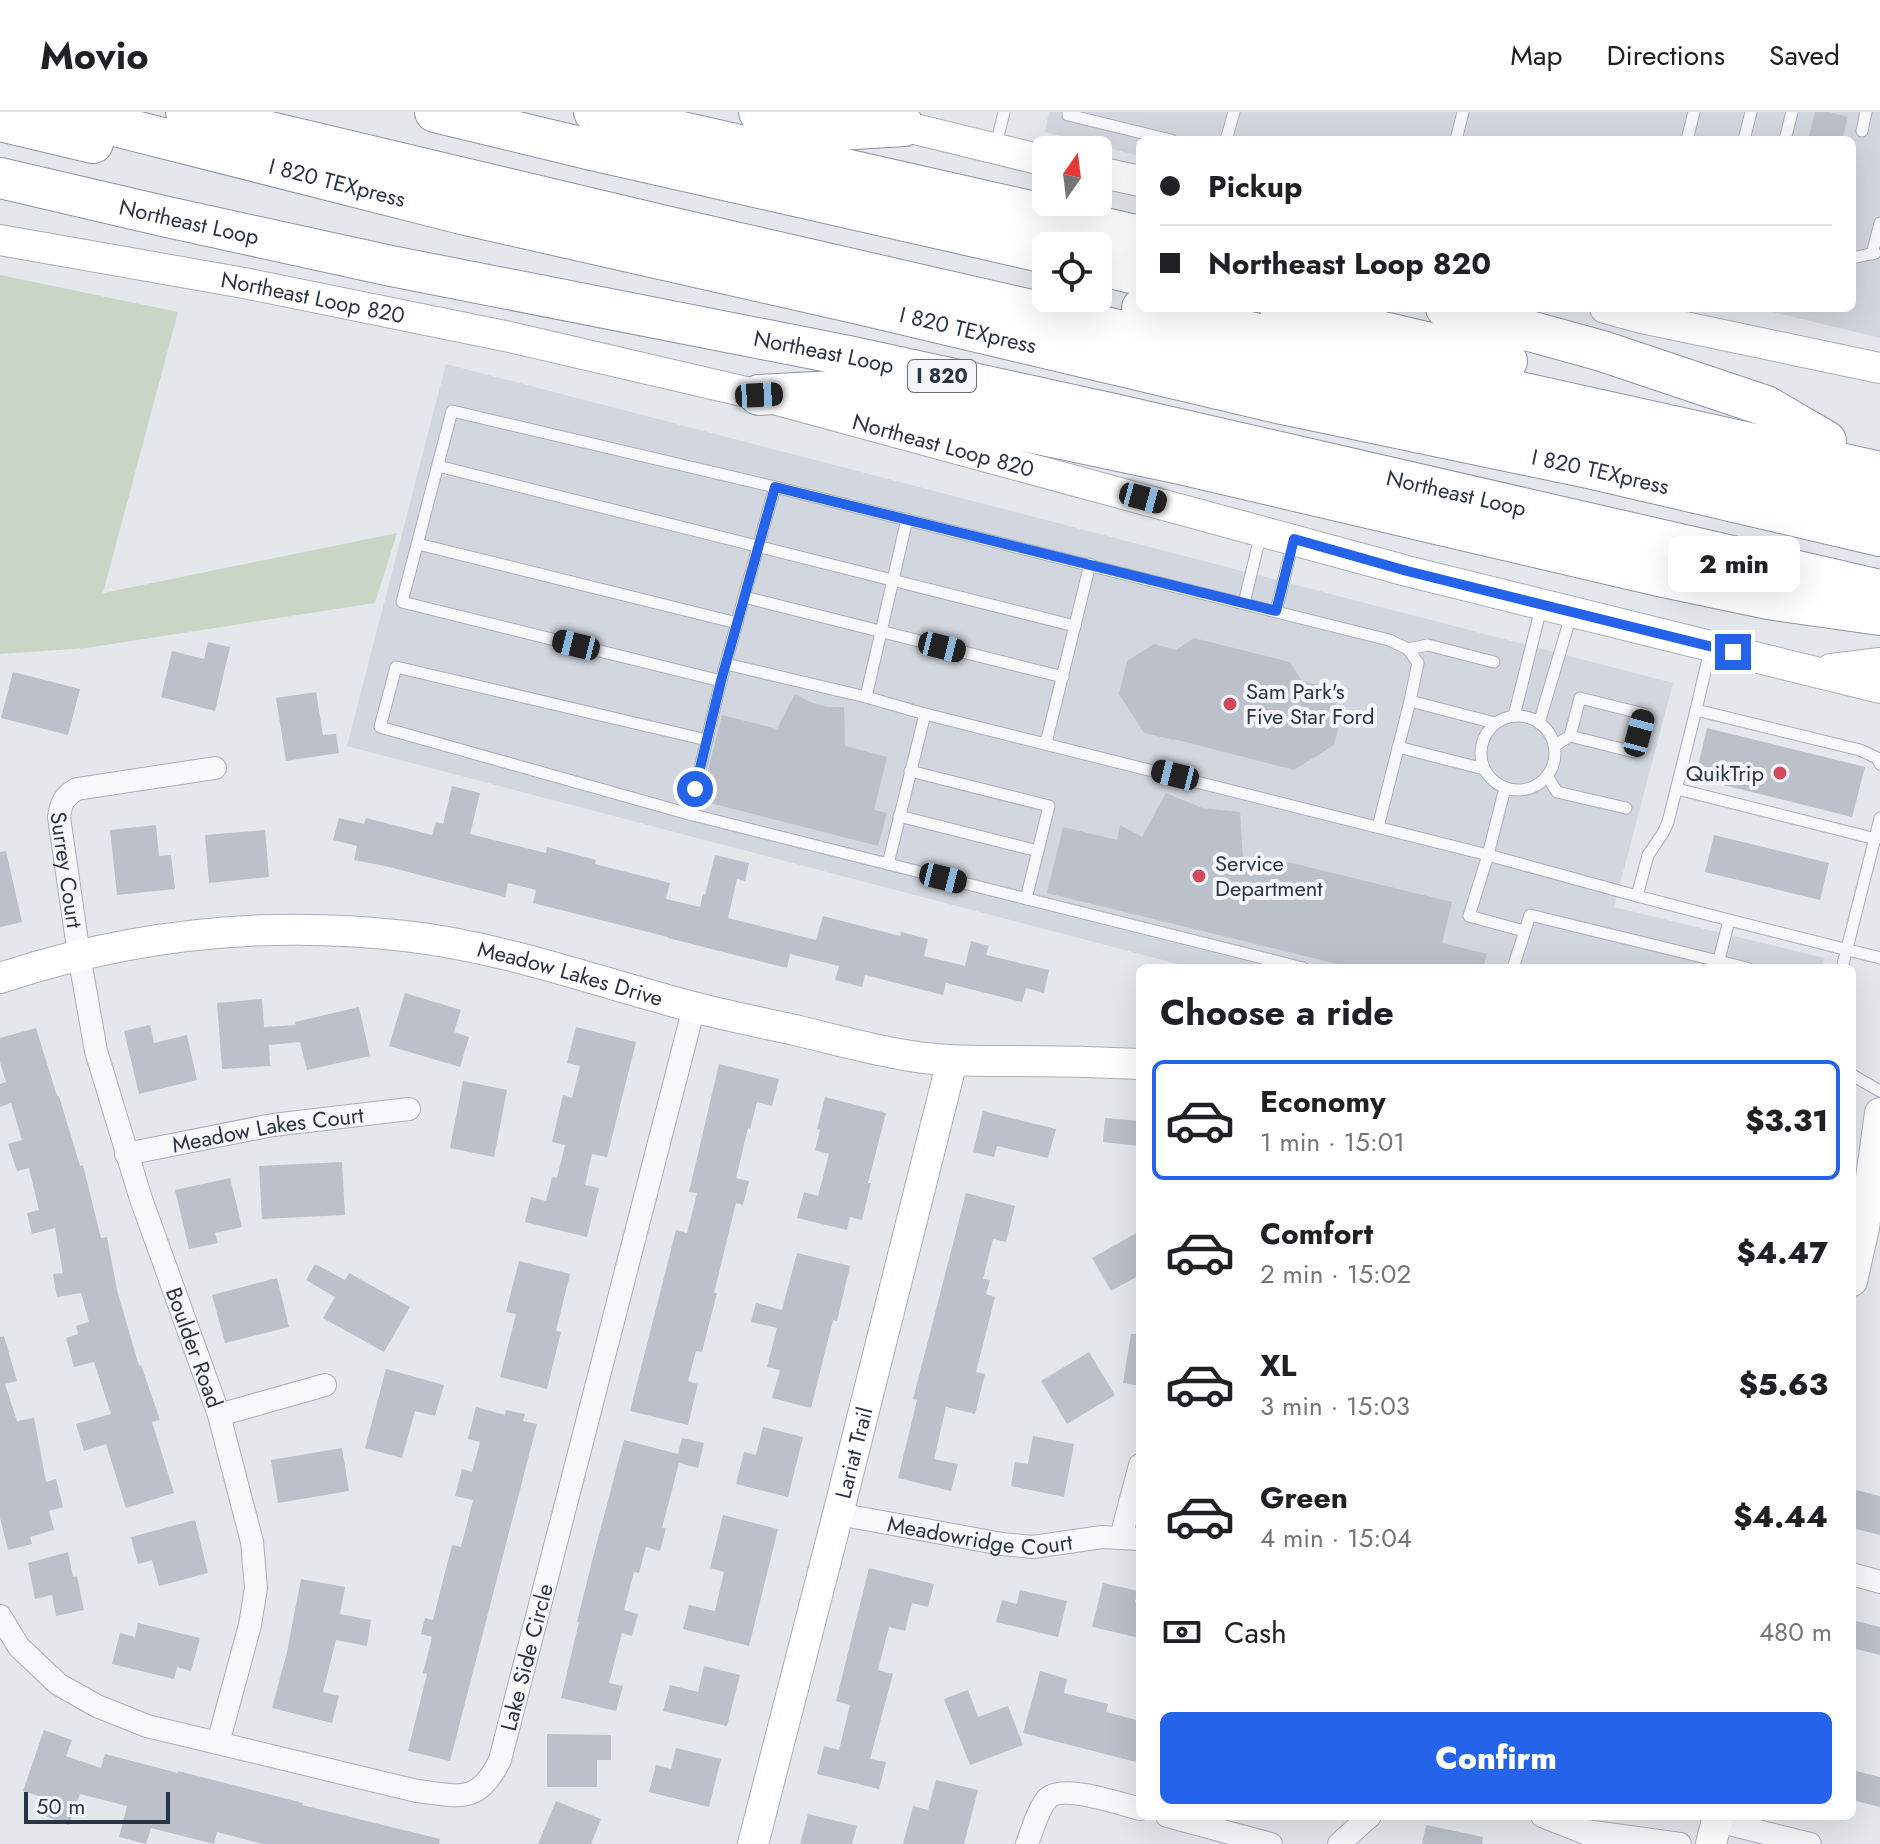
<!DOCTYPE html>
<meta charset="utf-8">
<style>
:root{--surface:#fff;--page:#f2f2f2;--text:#202124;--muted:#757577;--line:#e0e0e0;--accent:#2563eb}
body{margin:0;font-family:Jost,sans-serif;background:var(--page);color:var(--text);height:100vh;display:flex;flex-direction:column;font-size:30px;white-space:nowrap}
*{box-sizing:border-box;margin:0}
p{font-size:26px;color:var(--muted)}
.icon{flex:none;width:44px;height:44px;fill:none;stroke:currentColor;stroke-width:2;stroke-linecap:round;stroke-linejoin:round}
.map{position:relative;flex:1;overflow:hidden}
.drawer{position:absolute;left:1136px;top:852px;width:720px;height:856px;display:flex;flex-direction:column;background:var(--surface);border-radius:12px;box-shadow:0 8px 32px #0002}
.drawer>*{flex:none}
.guide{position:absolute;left:1136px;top:24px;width:720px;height:176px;border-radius:12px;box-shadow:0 8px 32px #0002;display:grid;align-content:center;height:176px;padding:0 24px;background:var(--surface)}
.needle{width:52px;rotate:14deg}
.fabs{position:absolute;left:1032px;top:24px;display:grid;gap:16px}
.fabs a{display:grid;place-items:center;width:80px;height:80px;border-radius:12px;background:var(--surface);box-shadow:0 8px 32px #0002;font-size:40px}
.scale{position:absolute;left:24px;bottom:20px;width:146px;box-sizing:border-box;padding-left:8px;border:4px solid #2b3445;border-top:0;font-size:22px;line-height:28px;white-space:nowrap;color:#2b3445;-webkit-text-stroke:6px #f4f6f9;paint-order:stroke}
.end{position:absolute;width:36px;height:36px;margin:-18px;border:10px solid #2563eb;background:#fff;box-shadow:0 0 0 4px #fff}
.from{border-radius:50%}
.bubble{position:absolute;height:56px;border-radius:12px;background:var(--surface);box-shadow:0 8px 32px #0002;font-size:26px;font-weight:800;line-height:56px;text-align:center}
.car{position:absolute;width:24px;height:48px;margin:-24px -12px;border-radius:10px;box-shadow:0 0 6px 2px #0007;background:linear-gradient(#222 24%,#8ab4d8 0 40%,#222 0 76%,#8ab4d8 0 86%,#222 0)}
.guide b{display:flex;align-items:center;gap:28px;height:76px;font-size:30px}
.guide b+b{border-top:2px solid var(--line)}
.guide i{width:20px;height:20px;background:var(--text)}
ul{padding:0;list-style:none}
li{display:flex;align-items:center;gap:24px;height:120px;margin:0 16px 12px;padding:0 8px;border:4px solid transparent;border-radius:12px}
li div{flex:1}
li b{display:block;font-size:30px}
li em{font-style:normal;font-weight:800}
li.on{border-color:var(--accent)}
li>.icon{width:72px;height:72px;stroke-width:1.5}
h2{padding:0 24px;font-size:36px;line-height:96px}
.pay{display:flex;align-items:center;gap:20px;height:88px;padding:0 24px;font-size:30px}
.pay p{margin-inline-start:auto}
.primary-button{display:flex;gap:16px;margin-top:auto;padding:16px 24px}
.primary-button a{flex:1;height:92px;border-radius:12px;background:var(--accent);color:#fff;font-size:32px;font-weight:800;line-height:92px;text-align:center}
header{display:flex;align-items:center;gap:48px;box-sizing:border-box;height:112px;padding:0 40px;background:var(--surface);border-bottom:2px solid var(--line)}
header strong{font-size:38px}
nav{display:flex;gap:44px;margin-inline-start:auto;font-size:28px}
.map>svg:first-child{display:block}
</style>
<header>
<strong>Movio</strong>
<nav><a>Map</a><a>Directions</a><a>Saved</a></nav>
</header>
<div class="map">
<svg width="1880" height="1732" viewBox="0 0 1880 1732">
<rect width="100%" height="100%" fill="#e4e7ec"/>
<g fill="#d2d6de">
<polygon points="1049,0 1880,0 1880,226 1756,196 1852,196 1852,28 1140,28 1140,44 1045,20"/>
<polygon points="446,252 1673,571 1614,795 1824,846 1822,856 1193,856 347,634"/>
</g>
<polygon fill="#c9d6c5" points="0,163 178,200 103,481 397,421 375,491 86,536 0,542"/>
<g fill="#bbc0ca">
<polygon points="1815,0 1829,0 1848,5 1842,28 1808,28"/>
<polygon points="1194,526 1290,550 1302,569 1324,574 1342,602 1334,633 1294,658 1174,627 1174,628 1144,621 1119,582 1127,549 1154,532 1176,538"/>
<polygon points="208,530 230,535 215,599 161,585 172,539 204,547"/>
<polygon points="13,560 80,577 68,623 1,606"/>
<polygon points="316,580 323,623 336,622 339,641 286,649 276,586"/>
<polygon points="795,582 810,590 827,595 844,595 845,634 887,645 874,698 887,701 878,734 706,690 713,664 707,662 722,603 777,617"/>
<polygon points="1707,616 1865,655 1852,705 1695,666"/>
<polygon points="452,674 480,681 470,722 546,741 547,735 596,748 595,752 670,771 666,787 700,795 703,782 705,783 715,743 749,751 745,769 737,767 728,806 816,828 823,804 900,824 901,820 928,827 924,844 965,854 971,829 989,834 986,843 1049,858 1044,881 1026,876 1022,890 946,871 943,883 865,863 862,875 835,868 839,854 790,842 787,856 668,826 668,825 533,791 536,778 508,771 505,785 385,754 354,748 357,734 333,728 339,706 364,712 366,706 432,723 436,710 443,712"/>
<polygon points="1166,681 1202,696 1240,700 1243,747 1271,746 1452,790 1442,831 1487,842 1483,856 1354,856 1047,781 1063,715 1117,728 1120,713 1142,725"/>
<polygon points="156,713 159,744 171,743 175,777 117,783 110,718"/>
<polygon points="265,718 269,765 209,771 205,723"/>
<polygon points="1714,723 1829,751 1820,788 1705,760"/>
<polygon points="6,739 22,810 0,815 0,740"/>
<polygon points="405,881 461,898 454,920 469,925 460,955 389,934"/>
<polygon points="262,887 264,915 296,913 295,910 359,895 370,944 307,958 300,930 269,933 270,954 222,957 217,891"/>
<polygon points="150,913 154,931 187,923 197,968 139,982 124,919"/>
<polygon points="576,915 636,930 607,1045 592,1042 585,1073 599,1076 587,1125 525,1110 531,1085 546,1089 552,1065 557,1066 565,1033 552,1030 563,983 572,986 580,954 567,951"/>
<polygon points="36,916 57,984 59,984 80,1054 83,1053 101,1126 107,1125 117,1178 139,1254 141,1253 160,1308 152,1310 174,1381 126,1396 106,1332 84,1339 76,1312 111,1302 94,1250 74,1255 66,1226 78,1222 76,1214 89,1210 81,1181 57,1185 53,1162 63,1161 55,1116 32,1122 27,1101 39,1098 29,1056 17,1059 8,1032 22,1028 11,991 0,995 0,972 6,970 0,950 0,926"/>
<polygon points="719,952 779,967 772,994 757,990 750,1017 748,1016 736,1066 749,1069 743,1093 736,1091 714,1181 717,1181 702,1240 696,1239 688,1269 698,1272 688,1313 630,1299 676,1118 687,1121 697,1081 689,1080"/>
<polygon points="463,969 507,978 494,1045 450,1036"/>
<polygon points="825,985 886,1001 868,1071 871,1071 862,1108 850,1105 847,1118 797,1106 804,1080 818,1084 829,1042 815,1038 820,1018 817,1017"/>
<polygon points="983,999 1056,1017 1048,1046 997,1034 994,1045 973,1040"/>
<polygon points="1105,1006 1140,1009 1140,1034 1103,1030"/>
<polygon points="342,1050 345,1103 262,1107 259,1054"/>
<polygon points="230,1066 242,1115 215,1121 218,1131 189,1137 175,1078"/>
<polygon points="966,1081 1015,1094 1006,1130 993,1127 983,1167 990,1168 986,1182 995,1185 976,1260 985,1262 975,1302 946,1295 934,1347 958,1352 951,1379 898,1366 917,1288 913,1287"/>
<polygon points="1140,1119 1140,1163 1111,1179 1092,1146"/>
<polygon points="797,1141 850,1154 837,1209 833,1208 811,1296 772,1286 780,1258 767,1255 777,1216 751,1210 756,1191 782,1198"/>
<polygon points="519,1149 570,1162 556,1219 561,1220 547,1277 500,1265 516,1202 506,1200"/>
<polygon points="315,1152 345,1168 349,1161 410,1195 384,1240 323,1206 335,1185 306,1168"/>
<polygon points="277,1166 289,1215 225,1231 212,1183"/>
<polygon points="1131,1222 1140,1222 1140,1274 1123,1271"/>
<polygon points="4,1224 17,1269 5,1272 17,1309 34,1306 46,1370 56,1367 63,1395 49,1399 54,1418 30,1425 32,1432 8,1438 0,1406 0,1225"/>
<polygon points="1089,1240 1115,1283 1067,1312 1041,1269"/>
<polygon points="386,1257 444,1273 435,1304 415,1299 402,1346 365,1336"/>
<polygon points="476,1295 505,1303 506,1298 525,1302 523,1309 537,1312 450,1649 408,1639 427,1562 423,1561 432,1525 421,1522 425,1506 433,1508 452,1433 461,1435 473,1388 455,1384 462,1357 472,1360 480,1330 468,1327"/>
<polygon points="763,1315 803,1325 788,1385 736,1372 744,1340 756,1343"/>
<polygon points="1033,1324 1074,1332 1064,1385 1011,1374 1015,1350 1028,1352"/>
<polygon points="682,1326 704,1331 698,1356 679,1351 662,1416 666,1416 660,1439 646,1435 639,1461 634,1460 624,1498 638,1502 632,1524 622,1521 609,1571 623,1574 616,1599 561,1586 579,1510 577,1510 592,1449 624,1328 678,1342"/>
<polygon points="342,1336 349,1379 278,1391 271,1348"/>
<polygon points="1852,1377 1880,1384 1880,1423 1852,1416"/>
<polygon points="723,1403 778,1417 749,1534 683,1517 689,1493 715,1499 724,1460 710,1456"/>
<polygon points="195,1408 208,1461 159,1474 152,1448 138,1452 131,1425"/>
<polygon points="68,1440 73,1465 77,1464 84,1498 56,1504 52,1483 35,1487 28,1451"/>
<polygon points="869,1456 934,1472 928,1495 912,1491 905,1519 889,1515 878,1558 893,1562 870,1647 886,1650 879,1677 817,1662 824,1634 839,1638 850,1593 836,1589"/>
<polygon points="301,1467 345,1475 340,1502 371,1508 367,1534 336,1528 323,1580 339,1584 332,1611 272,1596 287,1540"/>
<polygon points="1103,1471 1138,1479 1135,1490 1140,1491 1140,1526 1092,1515"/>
<polygon points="1020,1478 1067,1489 1058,1525 996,1510 1002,1488 1017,1492"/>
<polygon points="1852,1508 1880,1515 1880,1543 1852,1536"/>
<polygon points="138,1511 200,1526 191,1559 177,1555 174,1567 112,1552 120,1521 135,1525"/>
<polygon points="704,1554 740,1563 727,1614 663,1599 670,1573 698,1580"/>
<polygon points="1040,1559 1067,1567 1064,1581 1108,1592 1106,1600 1140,1609 1140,1651 1023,1621"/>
<polygon points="968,1578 978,1605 1008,1594 1023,1633 970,1653 944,1587"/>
<polygon points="44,1618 72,1628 66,1644 101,1656 105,1642 178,1661 178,1659 229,1672 303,1691 302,1693 440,1727 439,1732 263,1732 217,1720 214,1732 151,1716 146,1732 119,1725 127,1694 80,1682 69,1713 42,1703 48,1687 23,1679"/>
<polygon points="547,1622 611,1623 611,1648 597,1648 597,1675 547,1675"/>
<polygon points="676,1636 721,1647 709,1695 649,1680 656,1653 671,1657"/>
<polygon points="1852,1658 1880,1665 1880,1695 1852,1688"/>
<polygon points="936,1668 978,1678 964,1732 903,1732 913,1694 928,1698"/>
<polygon points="556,1689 601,1707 591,1732 538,1732"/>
<polygon points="808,1702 857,1714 852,1732 800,1732"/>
<polygon points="1426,1713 1483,1725 1482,1732 1422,1732"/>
</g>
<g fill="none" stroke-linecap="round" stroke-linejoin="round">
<defs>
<g id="lane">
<polyline points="1068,0 1068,3 1171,28"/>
<polyline points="1862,19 1866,0"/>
<polyline points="1226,28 1234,0"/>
<polyline points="1456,28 1463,0"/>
<polyline points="1687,28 1694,0"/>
<polyline points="1744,28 1751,0"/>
<polyline points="1785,28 1792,0"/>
<polyline points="995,37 1004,0"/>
<polyline points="1872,142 1880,111"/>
<polyline points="1852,146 1875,141"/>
<polyline points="438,354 1075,514"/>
<polyline points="775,375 744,485 1063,565"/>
<polyline points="418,432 737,511"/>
<polyline points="744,485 721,569 689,702 888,752 925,602 1488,743 1469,804 1524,819"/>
<polyline points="1244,491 1261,421"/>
<polyline points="1276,499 1293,430"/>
<polyline points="1711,534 1696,598 1860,638 1877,646 1880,652"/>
<polyline points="1408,537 1428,533 1494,550"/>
<polyline points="726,552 866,585 925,602"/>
<polyline points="721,569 402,490 452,299 775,375 1389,528 1408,537 1418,551 1410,589 1495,611"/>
<polyline points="866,585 907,407"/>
<circle cx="1518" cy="641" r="37"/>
<polyline points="1514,604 1542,492"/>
<polyline points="1539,611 1572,500"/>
<polyline points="1046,631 1090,452"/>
<polyline points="1554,634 1570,624 1634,640 1644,602 1580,586 1570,624"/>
<polyline points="1398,635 1484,657"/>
<polyline points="910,659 1049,694 1026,787"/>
<polyline points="1547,664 1557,680 1626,696"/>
<polyline points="1505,676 1488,743 1637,784 1648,743 1663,721 1668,710 1696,598"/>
<polyline points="1677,677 1876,727"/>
<polyline points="689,702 380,615 396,555 707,628"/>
<polyline points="899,704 1038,739"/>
<polyline points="1378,715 1410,589"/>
<polyline points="888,752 1303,856"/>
<polyline points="1637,784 1729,808"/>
<polyline points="1719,848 1729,808 1880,846"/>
<polyline points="1513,856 1530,803 1747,856"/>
<polyline points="1842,856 1880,706"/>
<polyline points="1852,963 1880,979"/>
</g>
<g id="street">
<path id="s1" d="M215,656L77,677C64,684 61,691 59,705L79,843L96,939L141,1087L219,1303L252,1430L256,1476L250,1513L218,1631"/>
<path id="s2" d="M126,1042L273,1013L409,997"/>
<polyline points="219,1303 325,1273"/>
<path id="s3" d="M838,1402L1002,1432L1033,1435L1102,1425L1140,1427"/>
<polyline points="1121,1425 1140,1353"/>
<polyline points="1852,1462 1880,1470"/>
<path id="s4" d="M0,1504L19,1535L58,1572L97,1594L147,1614L417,1679C460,1684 478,1693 500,1648L694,895"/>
<polyline points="1167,1704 1271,1732"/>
<polyline points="1542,1704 1593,1724"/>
<polyline points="1717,1709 1810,1732"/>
<polyline points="1579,1718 1680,1732"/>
<path d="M1027,1732C1031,1721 1040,1693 1048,1686C1064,1672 1121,1692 1140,1697"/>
<polyline points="1339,1732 1370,1704"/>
</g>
<g id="secondary">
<polyline points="882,9 1046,49"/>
<polyline points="1098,60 1140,69"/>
<path id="s5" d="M0,128L244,171L510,225L759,283L1407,459L1880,576"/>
<polyline points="1605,196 1642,206 1880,256"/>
<polyline points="1831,557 1880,551"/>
<path id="s6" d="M0,866C133,822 267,808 405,824C504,835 597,870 693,895C728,904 763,911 799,919C832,927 865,936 899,942C939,950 979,949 1019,949C1060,949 1100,950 1140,952"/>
<polyline points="1852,1169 1864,1116 1880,1001"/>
<path id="s7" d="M753,1732L838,1402L952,949"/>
<polyline points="1711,1732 1718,1704"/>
</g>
<g id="highway">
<path id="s8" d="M60,0L466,103L859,192L1282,292L1593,357L1880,424"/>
<polyline points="186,0 665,114 1880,393"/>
<polyline points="435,0 592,38 1046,141"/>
<polyline points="594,0 1140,124"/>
<polyline points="759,0 838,18 904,14"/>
<polyline points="0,9 93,31"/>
<path id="s9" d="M0,66L163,104L391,154L849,244L1114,302L1880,478"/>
<polyline points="1098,153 1140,163"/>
<polyline points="1142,196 1880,360"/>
<polyline points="1280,196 1507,249"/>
<polyline points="1446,196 1602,239 1766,294 1826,329"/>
<polyline points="759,283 834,279 1180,352 1659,464 1768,487 1880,503"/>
</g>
</defs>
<use href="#lane" stroke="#a9aeb7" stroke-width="13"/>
<use href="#street" stroke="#a9aeb7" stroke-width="24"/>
<use href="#secondary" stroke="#a9aeb7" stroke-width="32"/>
<use href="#highway" stroke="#8b94a3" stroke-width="42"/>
<use href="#lane" stroke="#f7f8fa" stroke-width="11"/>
<use href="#street" stroke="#f7f8fa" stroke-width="22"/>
<use href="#secondary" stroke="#fff" stroke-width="30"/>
<use href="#highway" stroke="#fff" stroke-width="40"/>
</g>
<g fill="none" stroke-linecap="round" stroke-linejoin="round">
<polyline stroke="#2563eb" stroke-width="10" points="695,677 721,569 775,375 1276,499 1294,427 1407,459 1733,540"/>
</g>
<g fill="#d1495b" stroke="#f4f6f9" stroke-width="3">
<circle cx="1230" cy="592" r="8"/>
<circle cx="1780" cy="661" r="8"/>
<circle cx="1199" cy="764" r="8"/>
</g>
<g text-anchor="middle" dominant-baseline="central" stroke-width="8" stroke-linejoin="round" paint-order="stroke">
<rect fill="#f4f6f9" stroke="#676e7b" stroke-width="2" x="908" y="248" width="68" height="32" rx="6"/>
<g font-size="20" font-weight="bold" fill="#2b3445">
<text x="942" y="264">I 820</text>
</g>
<g font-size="22" fill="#2b3445" stroke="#f4f6f9">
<text stroke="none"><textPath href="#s8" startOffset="286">I 820 TEXpress</textPath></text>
<text stroke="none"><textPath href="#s9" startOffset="194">Northeast Loop</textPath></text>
<text stroke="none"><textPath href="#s5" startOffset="318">Northeast Loop 820</textPath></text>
<text stroke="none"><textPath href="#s8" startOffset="934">I 820 TEXpress</textPath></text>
<text stroke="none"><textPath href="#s9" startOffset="842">Northeast Loop</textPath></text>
<text stroke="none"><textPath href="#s5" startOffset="966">Northeast Loop 820</textPath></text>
<text stroke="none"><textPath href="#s8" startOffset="1582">I 820 TEXpress</textPath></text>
<text stroke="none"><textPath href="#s9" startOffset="1490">Northeast Loop</textPath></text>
<text stroke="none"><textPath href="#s1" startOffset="228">Surrey Court</textPath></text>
<text stroke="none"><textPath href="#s6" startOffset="580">Meadow Lakes Drive</textPath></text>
<text stroke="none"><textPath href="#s2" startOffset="144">Meadow Lakes Court</textPath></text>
<text stroke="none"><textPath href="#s1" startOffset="724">Boulder Road</textPath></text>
<text stroke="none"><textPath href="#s7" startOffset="404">Lariat Trail</textPath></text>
<text stroke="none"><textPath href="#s3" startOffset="144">Meadowridge Court</textPath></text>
<text stroke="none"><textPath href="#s4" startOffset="672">Lake Side Circle</textPath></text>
</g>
<g font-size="22" fill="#2b3445" stroke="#f4f6f9" text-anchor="start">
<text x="1246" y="579">Sam Park's<tspan x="1246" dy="25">Five Star Ford</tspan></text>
<text x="1764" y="661" text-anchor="end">QuikTrip</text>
<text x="1215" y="751">Service<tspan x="1215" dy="25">Department</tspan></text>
</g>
</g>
</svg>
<div class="fabs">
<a><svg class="needle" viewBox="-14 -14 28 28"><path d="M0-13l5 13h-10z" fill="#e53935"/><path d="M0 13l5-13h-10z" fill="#757577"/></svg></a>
<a><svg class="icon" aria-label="locate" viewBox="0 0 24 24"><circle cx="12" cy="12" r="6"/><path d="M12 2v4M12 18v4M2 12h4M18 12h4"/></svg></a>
</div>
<div class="scale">50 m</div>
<i class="end from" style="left:695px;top:677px"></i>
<i class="end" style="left:1733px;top:540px"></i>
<div class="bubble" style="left:1668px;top:424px;width:132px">2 min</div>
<i class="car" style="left:759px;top:283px;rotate:87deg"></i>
<i class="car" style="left:1143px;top:386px;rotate:105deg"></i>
<i class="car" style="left:576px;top:533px;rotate:284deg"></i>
<i class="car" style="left:942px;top:535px;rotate:104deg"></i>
<i class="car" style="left:1639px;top:621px;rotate:15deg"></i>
<i class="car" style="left:1175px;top:663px;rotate:284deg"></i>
<i class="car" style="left:943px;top:766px;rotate:104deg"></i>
<div class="guide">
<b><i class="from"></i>Pickup</b>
<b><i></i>Northeast Loop 820</b>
</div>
<section class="drawer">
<h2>Choose a ride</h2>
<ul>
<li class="on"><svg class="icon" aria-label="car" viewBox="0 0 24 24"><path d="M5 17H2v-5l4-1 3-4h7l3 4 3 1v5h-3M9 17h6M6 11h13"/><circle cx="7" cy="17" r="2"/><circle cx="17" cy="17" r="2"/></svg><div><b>Economy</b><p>1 min · 15:01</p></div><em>$3.31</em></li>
<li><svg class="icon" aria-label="car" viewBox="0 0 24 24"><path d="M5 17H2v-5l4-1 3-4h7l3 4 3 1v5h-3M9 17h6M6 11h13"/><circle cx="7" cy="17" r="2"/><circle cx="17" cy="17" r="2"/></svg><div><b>Comfort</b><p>2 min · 15:02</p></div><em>$4.47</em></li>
<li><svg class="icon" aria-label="car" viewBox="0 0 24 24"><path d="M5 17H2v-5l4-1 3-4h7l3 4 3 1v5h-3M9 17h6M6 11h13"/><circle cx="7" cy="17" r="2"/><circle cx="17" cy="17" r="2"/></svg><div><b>XL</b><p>3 min · 15:03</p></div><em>$5.63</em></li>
<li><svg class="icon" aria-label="car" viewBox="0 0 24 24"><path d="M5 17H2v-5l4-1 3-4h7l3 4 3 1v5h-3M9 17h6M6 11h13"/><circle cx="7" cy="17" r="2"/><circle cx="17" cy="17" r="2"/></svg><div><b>Green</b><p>4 min · 15:04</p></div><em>$4.44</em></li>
</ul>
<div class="pay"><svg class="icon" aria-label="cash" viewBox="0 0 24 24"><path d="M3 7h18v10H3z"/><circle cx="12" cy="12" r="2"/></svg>Cash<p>480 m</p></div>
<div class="primary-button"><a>Confirm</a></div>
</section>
</div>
